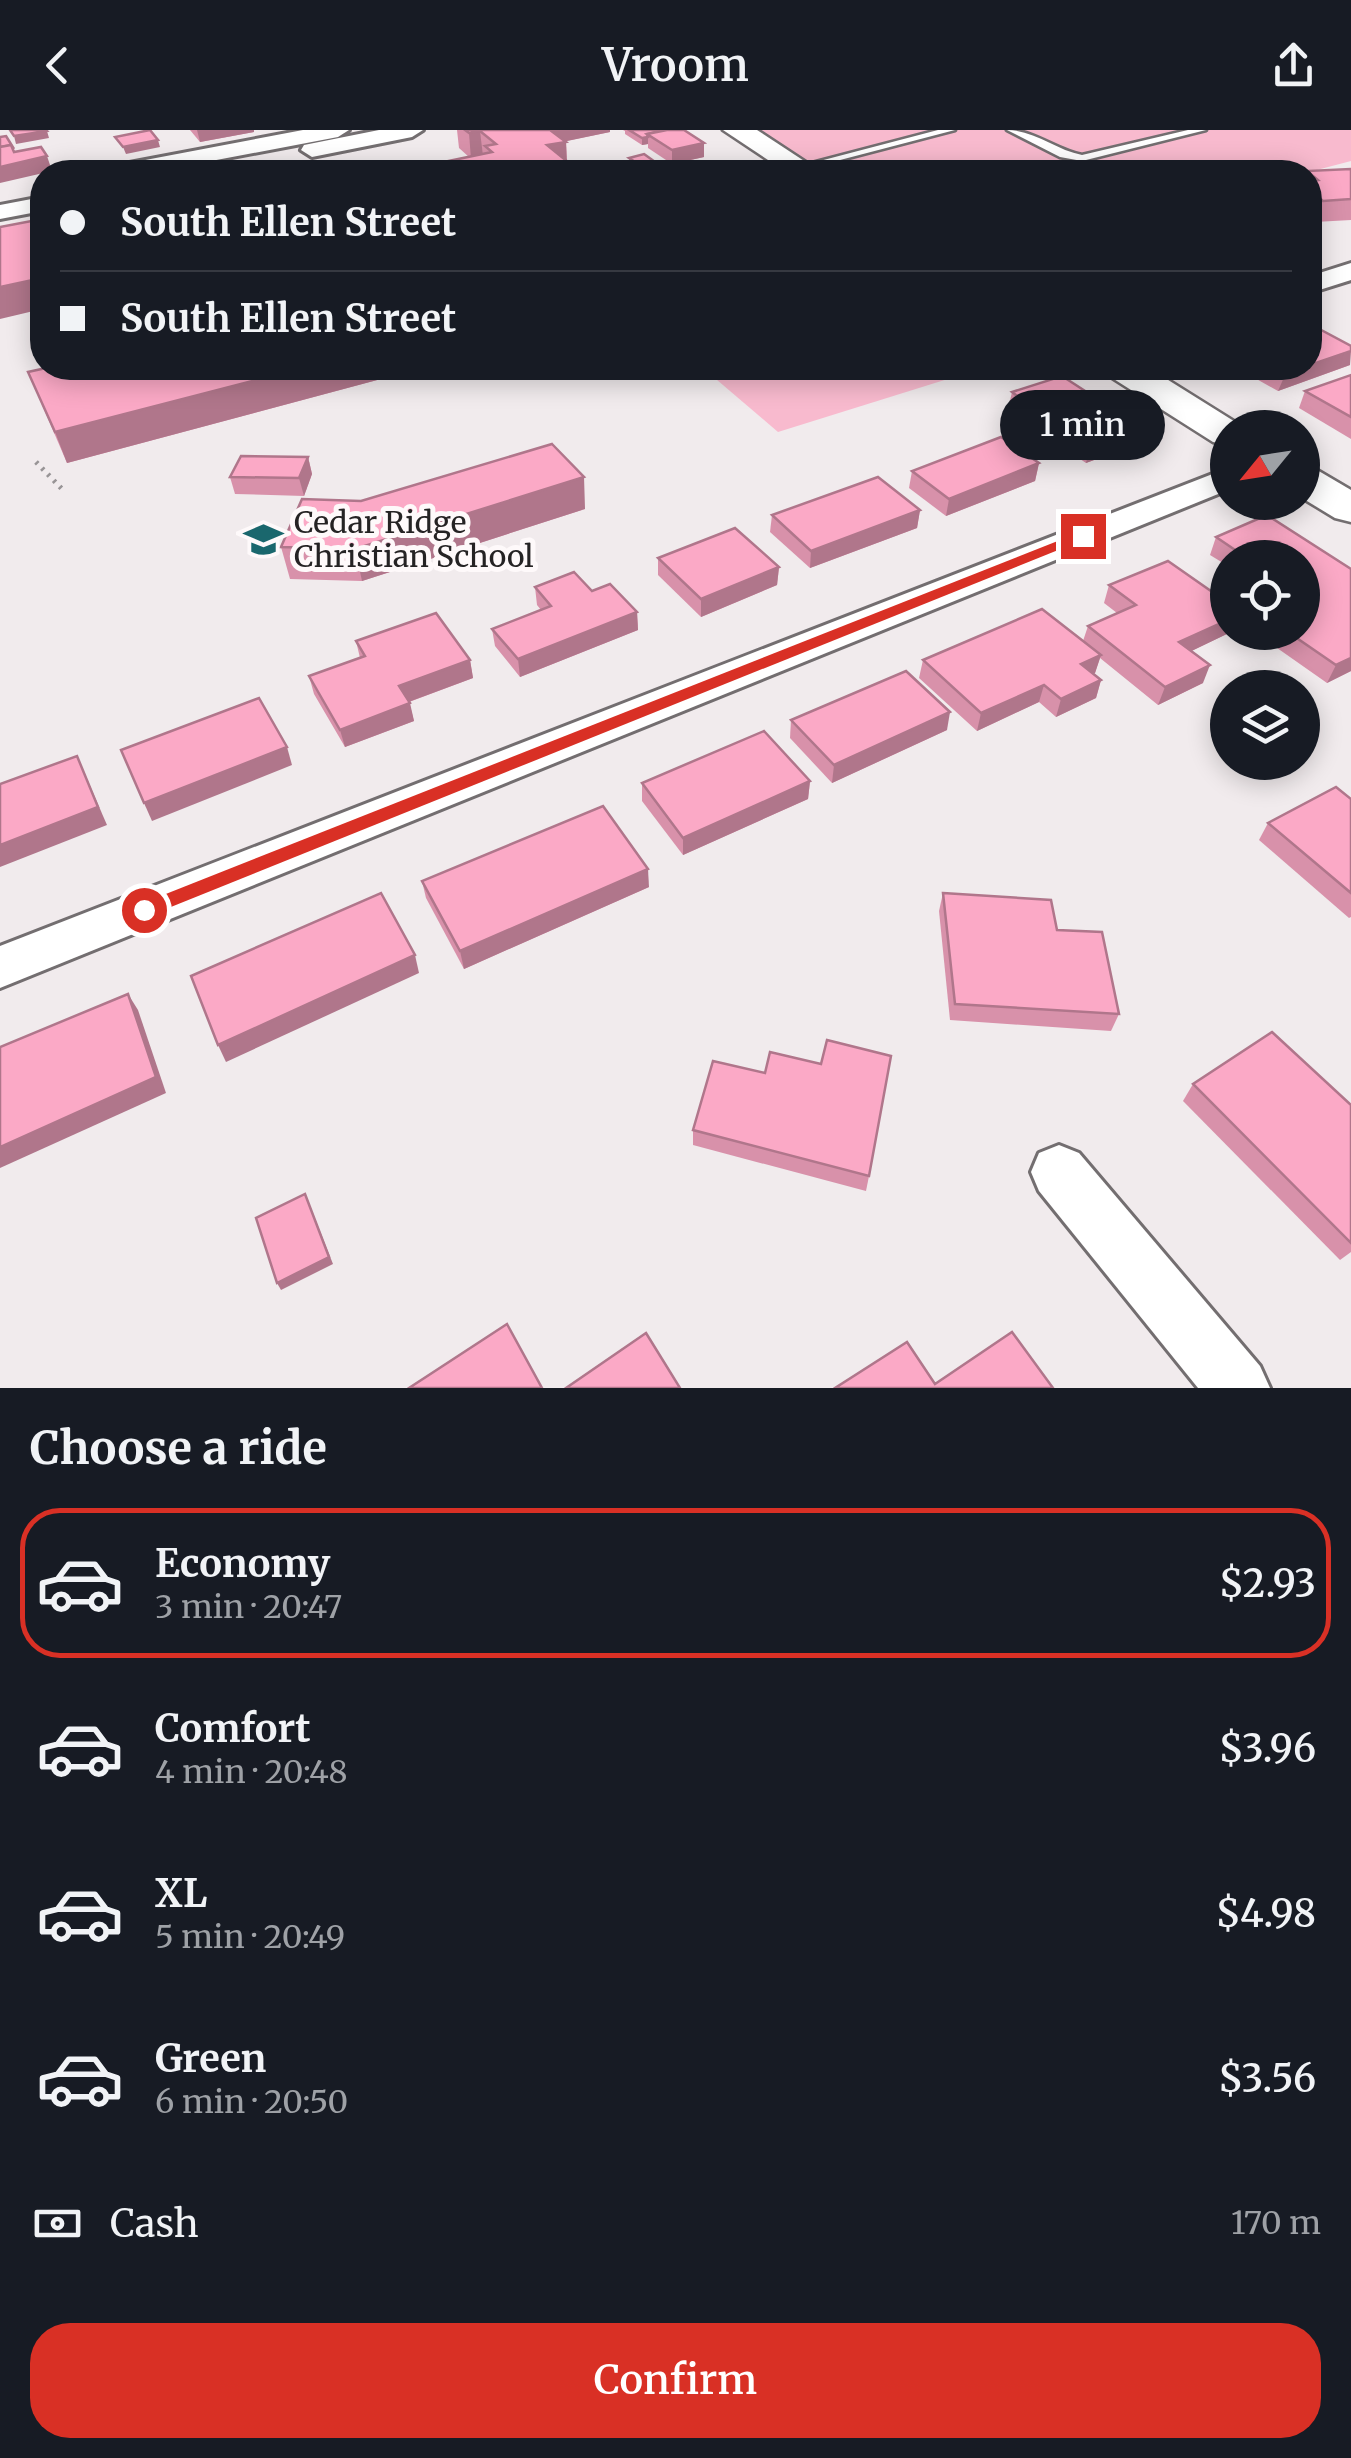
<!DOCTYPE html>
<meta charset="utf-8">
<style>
:root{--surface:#171b24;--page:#242831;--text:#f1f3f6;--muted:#9ea1a6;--line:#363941;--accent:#d93025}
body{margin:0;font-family:Merriweather,serif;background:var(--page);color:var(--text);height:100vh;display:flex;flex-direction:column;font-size:38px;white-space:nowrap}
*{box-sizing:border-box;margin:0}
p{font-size:32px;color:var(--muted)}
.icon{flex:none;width:55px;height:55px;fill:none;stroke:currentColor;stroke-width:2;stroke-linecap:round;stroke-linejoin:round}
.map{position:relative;height:1258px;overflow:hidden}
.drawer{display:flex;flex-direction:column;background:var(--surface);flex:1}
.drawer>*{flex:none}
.guide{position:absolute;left:30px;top:30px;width:1292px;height:220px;border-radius:40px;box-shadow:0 5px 25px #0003;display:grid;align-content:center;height:220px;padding:0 30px;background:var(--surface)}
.needle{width:65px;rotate:240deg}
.tools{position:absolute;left:1210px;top:280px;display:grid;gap:20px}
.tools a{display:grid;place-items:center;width:110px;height:110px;border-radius:50%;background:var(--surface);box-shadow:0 5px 25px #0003;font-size:50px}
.end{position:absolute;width:45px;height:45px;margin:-22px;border:12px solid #d93025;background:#fff;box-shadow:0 0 0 5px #fff}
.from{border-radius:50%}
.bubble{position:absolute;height:70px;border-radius:35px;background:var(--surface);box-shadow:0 5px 25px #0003;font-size:32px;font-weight:600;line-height:70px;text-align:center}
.guide b{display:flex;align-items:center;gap:35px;height:95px;font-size:38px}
.guide b+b{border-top:2px solid var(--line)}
.guide i{width:25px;height:25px;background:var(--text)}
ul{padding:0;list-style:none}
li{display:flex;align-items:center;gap:30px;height:150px;margin:0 20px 15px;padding:0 10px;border:5px solid transparent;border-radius:40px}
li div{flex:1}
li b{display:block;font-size:38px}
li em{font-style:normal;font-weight:600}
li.active{border-color:var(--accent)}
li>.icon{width:90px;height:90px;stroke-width:1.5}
h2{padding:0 30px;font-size:45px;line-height:120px}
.pay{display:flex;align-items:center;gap:25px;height:110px;padding:0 30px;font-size:38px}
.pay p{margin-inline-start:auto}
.cta{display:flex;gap:20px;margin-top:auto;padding:20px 30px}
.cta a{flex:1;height:115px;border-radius:40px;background:var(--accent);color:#fff;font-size:40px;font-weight:600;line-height:115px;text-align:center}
header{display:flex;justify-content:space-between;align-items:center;height:130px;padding:0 30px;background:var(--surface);font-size:45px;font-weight:600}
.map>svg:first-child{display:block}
</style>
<header><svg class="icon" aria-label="back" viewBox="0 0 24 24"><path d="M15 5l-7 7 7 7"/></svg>Vroom<svg class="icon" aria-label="share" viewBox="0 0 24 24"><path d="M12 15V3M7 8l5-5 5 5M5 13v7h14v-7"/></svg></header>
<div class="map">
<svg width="1351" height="1258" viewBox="0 0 1351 1258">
<rect width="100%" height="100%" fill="#f1ebed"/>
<g fill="#f8bace">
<polygon points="748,0 1351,0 1351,31 1309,42 1069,39 819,42"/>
<polygon points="703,238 983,238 778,302"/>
</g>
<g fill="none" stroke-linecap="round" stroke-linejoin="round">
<defs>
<g id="lane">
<polygon points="938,0 955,0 798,41 793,38"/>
<path d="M1007,0C1034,0 1056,20 1082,25L1188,0H1206L1082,31L1060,27Z"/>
</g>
<g id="street">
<polygon points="303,0 349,0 338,7 153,42 107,42 119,35"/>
<polygon points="379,0 423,0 412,7 312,27 301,20 304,15"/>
<polygon points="42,67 42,81 0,89 0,75"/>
<polygon points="1351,133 1351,150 1310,163 1310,146"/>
<polygon points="1228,338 1228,360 0,858 0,816"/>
<polygon points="1059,1015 1079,1023 1260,1236 1270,1258 1198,1258 1039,1061 1031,1042 1039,1023"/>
</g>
<g id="secondary">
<polygon points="723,0 757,0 821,42 786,42"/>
<polygon points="1104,238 1149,238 1245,298 1228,298 1228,315 1213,312 1109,246"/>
<polygon points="1302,336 1317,340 1351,360 1351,392 1335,388 1302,368"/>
</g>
</defs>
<use href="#lane" stroke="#736e70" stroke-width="5"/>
<use href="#street" stroke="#736e70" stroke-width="6"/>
<use href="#secondary" stroke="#736e70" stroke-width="5"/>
<polyline stroke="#989496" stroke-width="5" stroke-dasharray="2.5 6" stroke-linecap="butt" points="36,332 62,359"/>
<use href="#lane" fill="#fff" fill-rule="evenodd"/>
<use href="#street" fill="#fff" fill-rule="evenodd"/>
<use href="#secondary" fill="#fff" fill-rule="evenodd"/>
</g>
<g fill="#d891aa">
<polygon points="190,0 254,0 254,2 200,12"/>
<polygon points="457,0 610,0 610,2 566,11 567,31 579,42 440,42 439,33 469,27 459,18"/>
<polygon points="623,0 684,0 704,13 704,27 672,34 648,18 648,14 642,15 625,4 625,1"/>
<polygon points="629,28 658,41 631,42 638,41 629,35"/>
<polygon points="1351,39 1351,90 1315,92 1310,88 1310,42 1307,41"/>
<polygon points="1350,235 1278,261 1237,238 1310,238"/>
<polygon points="46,238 422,238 67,333 28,242"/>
<polygon points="1351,245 1351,309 1299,278 1305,261"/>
<polygon points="1012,262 1142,298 1137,314 1086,333 1049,308 1031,314 1008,297 1011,281 1008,279"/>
<polygon points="308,327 312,344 304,366 235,364 230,347"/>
<polygon points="1039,333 1035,351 946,386 909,358 912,341"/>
<polygon points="585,379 362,451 290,449 281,417"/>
<polygon points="920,380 917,398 810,438 770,402 772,385"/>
<polygon points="1216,407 1351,439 1351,541 1327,553 1260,506 1261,502 1302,502 1302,428 1228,428 1228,436 1210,425"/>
<polygon points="658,428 779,437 777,455 701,487 658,445"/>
<polygon points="1109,455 1231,502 1191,521 1203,553 1158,575 1100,528 1095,543 1093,544 1101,550 1096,568 1056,587 1039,572 977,601 919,548 923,530 1083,511 1088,496 1117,483 1104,473"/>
<polygon points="535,457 592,461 637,482 638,500 520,547 495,516 492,499 541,480 537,475"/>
<polygon points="356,511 470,530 473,548 409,572 414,591 345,617 314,564 309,546 360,528"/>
<polygon points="791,590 947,600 832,653 790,608"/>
<polygon points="810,651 808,669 683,725 642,671 642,653"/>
<polygon points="1351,669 1351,787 1349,788 1259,710 1268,693"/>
<polygon points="422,751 649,757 464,839 426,768"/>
<polygon points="943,763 1057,800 1119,884 1111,901 950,890 939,781"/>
<polygon points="765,943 869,1046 866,1061 693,1015 693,1000"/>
<polygon points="1193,954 1351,975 1351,1122 1340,1130 1183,971"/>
</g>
<g fill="#b0768b">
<polygon points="197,0 254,0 254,2 200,12"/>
<polygon points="552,0 610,0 610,2 548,15"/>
<polygon points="47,1 49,8 16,14 14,6"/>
<polygon points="480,1 483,26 471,29 469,3"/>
<polygon points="648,7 648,14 642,15 642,8"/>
<polygon points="158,10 160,17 126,24 123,17"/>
<polygon points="566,12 567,38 547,15"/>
<polygon points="704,13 704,27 672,34 672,20"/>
<polygon points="47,26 52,41 0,53 0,37"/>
<polygon points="658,34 658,41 643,42 643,37"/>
<polygon points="42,148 42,179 0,189 0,157"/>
<polygon points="1351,221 1350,235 1278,261 1285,245 1304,238 1310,238 1310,235"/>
<polygon points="303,238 422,238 67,333 55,302"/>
<polygon points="1053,291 1049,308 1031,314 1035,297"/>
<polygon points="1142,298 1137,314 1086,333 1090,316"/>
<polygon points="308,327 312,344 304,366 299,348"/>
<polygon points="1039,333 1035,351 946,386 949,369"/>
<polygon points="584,347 585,379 362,451 355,419"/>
<polygon points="920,380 917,398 810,438 811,421"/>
<polygon points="779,437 777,455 701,487 701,469"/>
<polygon points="637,482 638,500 520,547 518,529"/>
<polygon points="1228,490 1228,502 1231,502 1173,530 1179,512"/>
<polygon points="1101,525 1095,543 1076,552 1081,534"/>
<polygon points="1351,528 1351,541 1327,553 1336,535"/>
<polygon points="470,530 473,548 403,574 399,556"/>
<polygon points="1210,535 1203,553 1158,575 1165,557"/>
<polygon points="1101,550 1096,568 1056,587 1061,569"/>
<polygon points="1044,555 1039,572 977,601 981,583"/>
<polygon points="410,573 414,591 345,617 340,600"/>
<polygon points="950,582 947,600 832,653 834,635"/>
<polygon points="287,617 292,635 152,691 144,673"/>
<polygon points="77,626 107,695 0,737 0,715"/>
<polygon points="810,651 808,669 683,725 683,708"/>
<polygon points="648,739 649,757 464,839 460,821"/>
<polygon points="415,825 419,843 226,932 218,915"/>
<polygon points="128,864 138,880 166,963 0,1038 0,1017"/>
<polygon points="308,1071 333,1134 281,1160 277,1153"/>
</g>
<g fill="#fba9c6" stroke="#b0768b" stroke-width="2.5">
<polygon points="10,0 46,0 47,1 14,6"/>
<polygon points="150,0 158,10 123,17 115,7"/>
<polygon points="465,0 550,0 566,12 547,15 579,41 577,42 450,42 439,33 492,22 485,16 496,14 480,1 469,3"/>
<polygon points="629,0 667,0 647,4 648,7 642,8"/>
<polygon points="667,0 684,0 704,13 672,20 647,4"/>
<polygon points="6,6 14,19 11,15 0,17 0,7"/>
<polygon points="11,15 14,22 41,17 47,26 0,37 0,17"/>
<polygon points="644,24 658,34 643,37 629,28"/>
<polygon points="296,36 302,42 263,42"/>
<polygon points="1351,39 1351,69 1323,71 1310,60 1310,51 1318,50 1307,41"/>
<polygon points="42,89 42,148 0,157 0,97"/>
<polygon points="1310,194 1351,216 1351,221 1310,235"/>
<polygon points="46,238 303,238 55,302 28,242"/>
<polygon points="1272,238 1304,238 1285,245"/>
<polygon points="1351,245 1351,287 1305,261"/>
<polygon points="1062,246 1142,298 1090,316 1053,291 1035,297 1011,281 1029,275 1012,262"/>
<polygon points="1001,307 1039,333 949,369 912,341"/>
<polygon points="552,314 584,347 355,419 281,417 302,369 361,371"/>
<polygon points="241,326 308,327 299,348 230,347"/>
<polygon points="878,347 920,380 811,421 772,385"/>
<polygon points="1267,385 1351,439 1351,528 1336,535 1288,502 1302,502 1302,471 1309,468 1302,464 1302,428 1247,428 1216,407"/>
<polygon points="735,398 779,437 701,469 658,428"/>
<polygon points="1168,431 1228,473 1228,490 1179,512 1210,535 1165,557 1088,496 1136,475 1109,455"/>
<polygon points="574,442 592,461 610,454 637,482 518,529 492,499 551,476 535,457"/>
<polygon points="1042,479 1101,525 1081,534 1101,550 1061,569 1044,555 981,583 923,530"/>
<polygon points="436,483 470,530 399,556 410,573 340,600 309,546 365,526 356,511"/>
<polygon points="906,541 950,582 834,635 791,590"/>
<polygon points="259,568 287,617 144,673 121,620"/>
<polygon points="764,601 810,651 683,708 642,653"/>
<polygon points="77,626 98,677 0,715 0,654"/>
<polygon points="1336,657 1351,669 1351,763 1268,693"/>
<polygon points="603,676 648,739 460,821 422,751"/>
<polygon points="381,763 415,825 218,915 191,846"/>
<polygon points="943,763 1051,770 1057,800 1102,802 1119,884 955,874"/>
<polygon points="128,864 156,947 0,1017 0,917"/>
<polygon points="1272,902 1351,975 1351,1113 1193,954"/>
<polygon points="827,910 891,926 869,1046 693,1000 713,931 765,943 770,922 821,934"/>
<polygon points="305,1064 329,1127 277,1153 256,1088"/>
<polygon points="507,1194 542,1258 409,1258"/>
<polygon points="1012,1202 1053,1258 835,1258 907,1212 935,1254"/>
<polygon points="646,1203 680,1258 566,1258"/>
</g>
<polygon fill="#d93025" points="1083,401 1090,406 1088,408 151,785 138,785 135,780 138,775"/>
<defs>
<symbol id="school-bare" viewBox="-9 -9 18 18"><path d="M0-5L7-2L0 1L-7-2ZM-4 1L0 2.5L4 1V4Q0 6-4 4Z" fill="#1a676d" stroke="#fef9fa" stroke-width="2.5" paint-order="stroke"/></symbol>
</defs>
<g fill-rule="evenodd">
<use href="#school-bare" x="236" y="382" width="55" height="55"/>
</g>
<g text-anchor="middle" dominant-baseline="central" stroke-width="10" stroke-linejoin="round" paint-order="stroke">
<g font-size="30" fill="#252324" stroke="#fef9fa" text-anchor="start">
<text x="294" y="392">Cedar Ridge<tspan x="294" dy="34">Christian School</tspan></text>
</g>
</g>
</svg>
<div class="tools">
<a><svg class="needle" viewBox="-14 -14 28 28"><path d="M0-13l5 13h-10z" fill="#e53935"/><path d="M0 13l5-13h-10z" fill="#9ea1a6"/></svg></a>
<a><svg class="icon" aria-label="locate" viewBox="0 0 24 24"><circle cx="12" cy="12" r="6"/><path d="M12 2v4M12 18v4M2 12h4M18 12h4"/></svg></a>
<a><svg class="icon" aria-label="layers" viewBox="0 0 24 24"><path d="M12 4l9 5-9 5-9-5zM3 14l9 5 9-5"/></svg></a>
</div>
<i class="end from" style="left:144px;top:780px"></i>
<i class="end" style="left:1083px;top:406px"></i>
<div class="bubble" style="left:1000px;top:260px;width:165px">1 min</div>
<div class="guide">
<b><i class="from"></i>South Ellen Street</b>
<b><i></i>South Ellen Street</b>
</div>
</div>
<section class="drawer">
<h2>Choose a ride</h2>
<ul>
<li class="active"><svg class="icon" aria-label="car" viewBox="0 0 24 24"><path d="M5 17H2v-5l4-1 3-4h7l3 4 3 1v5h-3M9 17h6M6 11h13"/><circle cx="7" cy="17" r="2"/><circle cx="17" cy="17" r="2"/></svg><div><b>Economy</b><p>3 min · 20:47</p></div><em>$2.93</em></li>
<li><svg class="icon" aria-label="car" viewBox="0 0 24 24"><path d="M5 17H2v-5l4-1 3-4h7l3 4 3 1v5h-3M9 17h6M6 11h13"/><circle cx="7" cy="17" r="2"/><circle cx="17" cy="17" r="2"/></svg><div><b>Comfort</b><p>4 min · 20:48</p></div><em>$3.96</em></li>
<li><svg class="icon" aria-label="car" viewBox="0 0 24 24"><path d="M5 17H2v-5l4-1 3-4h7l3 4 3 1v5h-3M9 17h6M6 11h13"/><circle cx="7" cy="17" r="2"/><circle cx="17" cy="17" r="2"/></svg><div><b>XL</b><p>5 min · 20:49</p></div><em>$4.98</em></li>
<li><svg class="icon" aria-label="car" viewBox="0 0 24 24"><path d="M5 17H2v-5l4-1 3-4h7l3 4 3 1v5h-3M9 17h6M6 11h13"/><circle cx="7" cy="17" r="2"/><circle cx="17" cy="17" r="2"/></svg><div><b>Green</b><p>6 min · 20:50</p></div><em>$3.56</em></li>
</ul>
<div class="pay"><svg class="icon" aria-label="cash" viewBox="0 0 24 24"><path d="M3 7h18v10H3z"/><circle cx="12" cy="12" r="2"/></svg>Cash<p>170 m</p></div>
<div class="cta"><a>Confirm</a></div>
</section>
